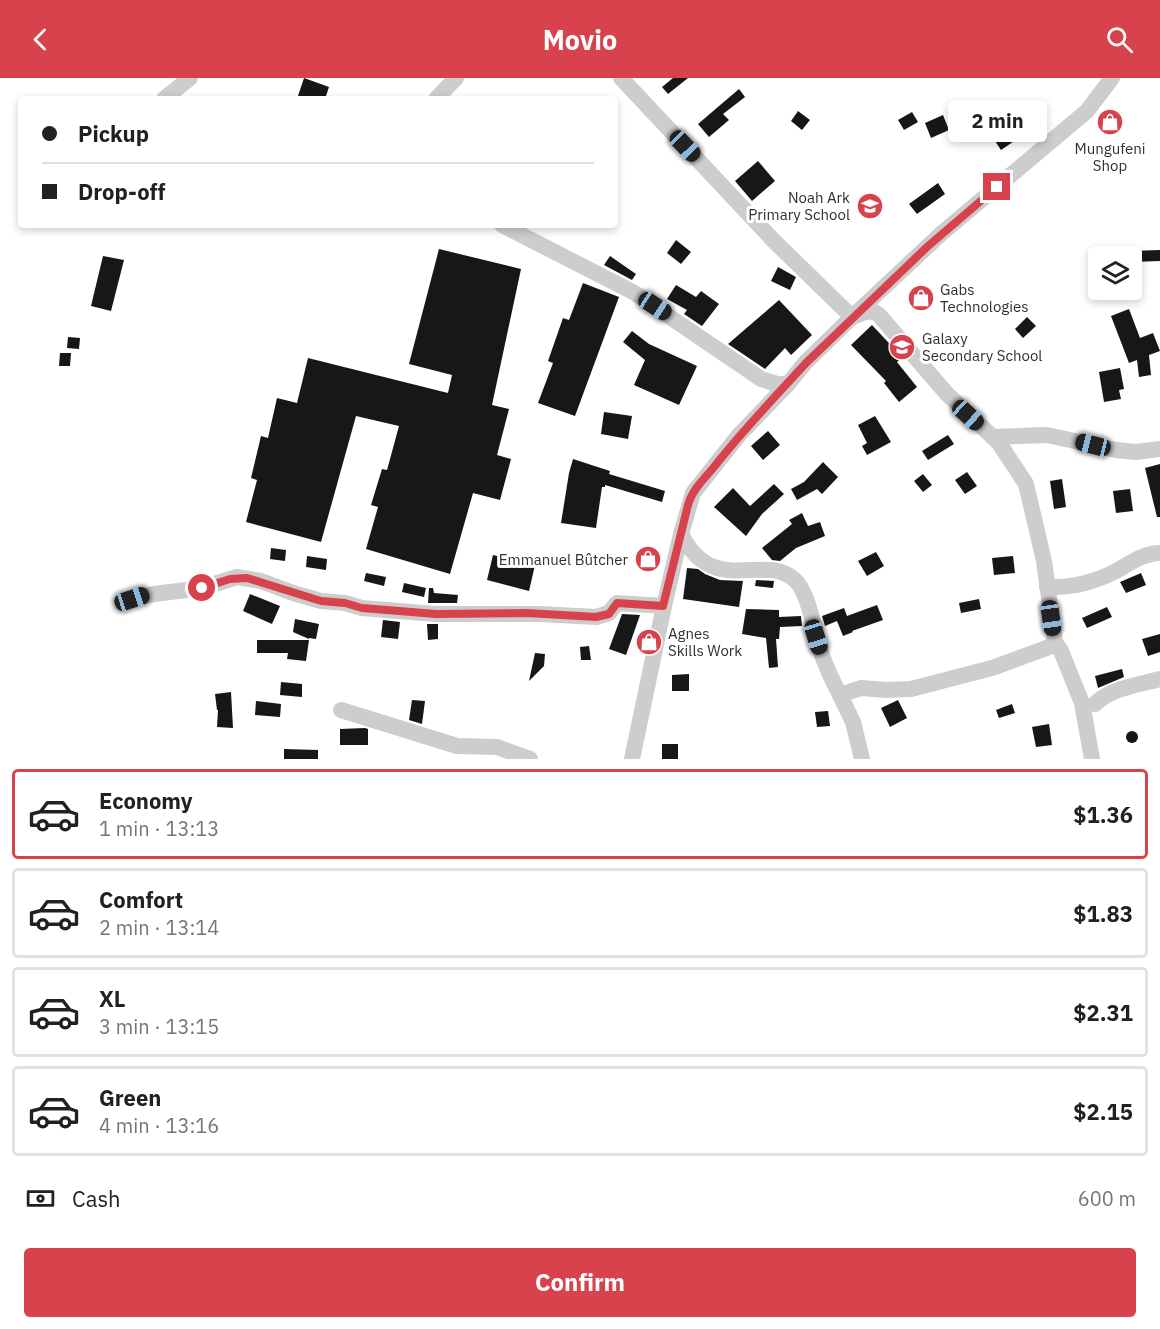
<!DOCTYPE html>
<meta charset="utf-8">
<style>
:root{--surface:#fff;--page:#f6f6f6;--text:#202124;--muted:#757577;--line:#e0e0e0;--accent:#d7424c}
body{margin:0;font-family:"IBM Plex Sans",sans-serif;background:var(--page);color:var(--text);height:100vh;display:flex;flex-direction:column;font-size:22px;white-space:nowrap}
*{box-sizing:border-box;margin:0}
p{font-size:20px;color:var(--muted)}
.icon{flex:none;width:33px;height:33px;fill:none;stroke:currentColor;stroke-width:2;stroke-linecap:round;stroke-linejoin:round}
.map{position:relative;height:681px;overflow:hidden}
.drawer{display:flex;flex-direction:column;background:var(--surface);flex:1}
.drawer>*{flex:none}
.banner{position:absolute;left:18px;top:18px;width:600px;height:132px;border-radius:6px;box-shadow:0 3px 9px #0003;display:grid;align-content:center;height:132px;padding:0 24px;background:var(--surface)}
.tools{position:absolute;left:1088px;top:168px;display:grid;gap:12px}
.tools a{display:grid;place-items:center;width:54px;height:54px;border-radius:6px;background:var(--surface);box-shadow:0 3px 9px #0003;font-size:30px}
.end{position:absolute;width:27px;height:27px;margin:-14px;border:8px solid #d7424c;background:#fff;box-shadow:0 0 0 3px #fff}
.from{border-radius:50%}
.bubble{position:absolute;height:42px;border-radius:6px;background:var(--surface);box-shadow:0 3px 9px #0003;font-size:20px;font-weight:800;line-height:42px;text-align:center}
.car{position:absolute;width:18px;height:36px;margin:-18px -9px;border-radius:8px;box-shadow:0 0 4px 2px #0007;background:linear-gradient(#222 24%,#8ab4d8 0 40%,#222 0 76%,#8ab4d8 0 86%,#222 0)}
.banner b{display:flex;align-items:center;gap:21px;height:57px;font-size:22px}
.banner b+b{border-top:2px solid var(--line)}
.banner i{width:15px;height:15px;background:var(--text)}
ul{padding:10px 0 0;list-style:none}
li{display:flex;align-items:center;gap:18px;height:90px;margin:0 12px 9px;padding:0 12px;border:3px solid var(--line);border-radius:6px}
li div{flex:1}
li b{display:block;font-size:22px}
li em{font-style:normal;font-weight:800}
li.selected{border-color:var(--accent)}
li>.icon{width:54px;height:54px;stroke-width:1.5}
.pay{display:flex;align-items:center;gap:15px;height:66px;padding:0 24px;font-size:22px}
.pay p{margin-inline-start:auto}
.cta{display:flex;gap:12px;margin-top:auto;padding:12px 24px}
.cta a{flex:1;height:69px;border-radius:6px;background:var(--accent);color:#fff;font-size:24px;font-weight:800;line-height:69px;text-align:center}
header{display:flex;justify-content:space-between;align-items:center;height:78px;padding:0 24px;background:var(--accent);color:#fff;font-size:27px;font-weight:800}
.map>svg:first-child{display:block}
</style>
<header><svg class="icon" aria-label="back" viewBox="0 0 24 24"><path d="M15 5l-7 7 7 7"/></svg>Movio<svg class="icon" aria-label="search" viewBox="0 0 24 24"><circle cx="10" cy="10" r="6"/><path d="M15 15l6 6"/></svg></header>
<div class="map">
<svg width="1160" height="681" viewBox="0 0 1160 681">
<rect width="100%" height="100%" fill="#fff"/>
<g fill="#171717">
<polygon points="304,0 329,9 325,21 307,21 298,18"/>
<polygon points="673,0 688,0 668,16 662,9"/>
<polygon points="739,11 745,19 723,36 729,42 709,59 698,46"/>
<polygon points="798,33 810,42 802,52 791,43"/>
<polygon points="912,34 918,44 904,52 898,42"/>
<polygon points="943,37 949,52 931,60 925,45"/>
<polygon points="1014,44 1023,57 1001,72 993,60"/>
<polygon points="758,83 775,103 752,123 735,103"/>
<polygon points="938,105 945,116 917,136 909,126"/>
<polygon points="676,162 691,174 681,186 667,175"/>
<polygon points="439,171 521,191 492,327 509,331 497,377 511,381 500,422 473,415 450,496 366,471 378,429 371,427 382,391 387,392 399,348 356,338 321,464 246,444 257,402 251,400 261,358 268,360 277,320 297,325 308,280 448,315 452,297 409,286"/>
<polygon points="1160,172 1160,183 1131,184 1131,173"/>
<polygon points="103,178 124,182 111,233 91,228"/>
<polygon points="610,178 636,196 632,202 604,187"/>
<polygon points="778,189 796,199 790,212 771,203"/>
<polygon points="583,205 619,219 575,338 538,325 553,285 548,283 563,240 569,242"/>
<polygon points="676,207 696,219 701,213 719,226 702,248 684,236 687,232 667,221"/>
<polygon points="779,222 812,257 791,277 785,270 765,291 728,266"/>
<polygon points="1129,231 1140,260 1153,255 1160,273 1149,277 1151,297 1139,299 1137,282 1129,285 1111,238"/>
<polygon points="1027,239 1036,248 1023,260 1015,251"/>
<polygon points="872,247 902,279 897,284 917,309 899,324 884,305 886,303 851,267"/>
<polygon points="632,253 649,266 697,288 679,327 634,307 645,282 623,264"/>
<polygon points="68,259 80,260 79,271 67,270"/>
<polygon points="60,275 71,275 70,288 59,288"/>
<polygon points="1120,290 1124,311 1119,312 1121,321 1104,324 1099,294"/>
<polygon points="604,334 632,338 628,361 601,356"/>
<polygon points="875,338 891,364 867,377 862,368 867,365 858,347"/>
<polygon points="768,353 780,367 763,382 751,368"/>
<polygon points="948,357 954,366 928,382 922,373"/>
<polygon points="573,381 610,393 609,396 665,413 662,424 605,407 605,409 602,409 596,450 561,445 569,395"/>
<polygon points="823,384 838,399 822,416 817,411 797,422 791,411 804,404"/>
<polygon points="1160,386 1160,439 1157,439 1145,390"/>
<polygon points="967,394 977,408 965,416 955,402"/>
<polygon points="923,396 932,407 923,414 914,403"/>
<polygon points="1062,401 1066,429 1054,431 1050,403"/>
<polygon points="774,406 784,416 762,436 746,458 714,429 733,410 750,428"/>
<polygon points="1130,411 1133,433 1116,435 1113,413"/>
<polygon points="802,435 808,448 820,444 825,458 796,470 780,483 772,482 762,470 792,446 789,442"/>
<polygon points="271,470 286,472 285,483 270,481"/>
<polygon points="876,474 884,488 867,498 858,483"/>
<polygon points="493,477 535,487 529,513 487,502"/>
<polygon points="307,478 327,481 326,492 306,489"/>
<polygon points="1013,478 1015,495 994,497 992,480"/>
<polygon points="687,490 698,491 705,496 720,502 743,503 739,529 683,521"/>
<polygon points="366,495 386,499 384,508 364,503"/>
<polygon points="1141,495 1146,507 1126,515 1120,504"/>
<polygon points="756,502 774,503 773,510 755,508"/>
<polygon points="404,505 426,510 424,519 402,514"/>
<polygon points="429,510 433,510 434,515 458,517 457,525 428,525"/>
<polygon points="250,516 280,528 272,546 243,533"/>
<polygon points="979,521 981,531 961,535 959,525"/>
<polygon points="877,527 883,542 852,553 853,554 843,558 837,543 825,548 822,538 844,530 847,538"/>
<polygon points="1107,529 1112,539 1087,550 1082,540"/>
<polygon points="746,531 779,532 779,539 801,538 802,548 780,549 779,561 776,561 778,589 769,590 766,560 742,556"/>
<polygon points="622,536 640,537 626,577 609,571"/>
<polygon points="295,541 319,546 316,561 309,560 309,561 293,554"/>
<polygon points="383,542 400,544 398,561 381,559"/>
<polygon points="427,546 438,546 438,561 428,562"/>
<polygon points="1160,556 1160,574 1148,578 1142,561"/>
<polygon points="257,562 309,562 306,583 287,581 288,575 257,575"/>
<polygon points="589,568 591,582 581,582 580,569"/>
<polygon points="535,575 545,576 544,588 529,603"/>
<polygon points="1122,591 1124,599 1098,610 1095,598"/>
<polygon points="689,596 689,613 672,613 672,597"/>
<polygon points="281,604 302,606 302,619 280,617"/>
<polygon points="231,614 233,650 217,649 218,632 217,632 215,616"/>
<polygon points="412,622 425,623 422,646 409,642"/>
<polygon points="898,622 907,640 890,649 881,630"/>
<polygon points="256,623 281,626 280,639 255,637"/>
<polygon points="1012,626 1015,635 999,640 996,632"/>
<polygon points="828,633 830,648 817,649 815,634"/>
<polygon points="1049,646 1052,667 1036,669 1032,649"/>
<polygon points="365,650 368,651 368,667 340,667 340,651"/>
<circle cx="1132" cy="659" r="6"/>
<rect x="662" y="666" width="16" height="15"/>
<polygon points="284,671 318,672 318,681 284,681"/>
</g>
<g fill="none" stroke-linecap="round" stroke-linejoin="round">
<g stroke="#cdcdcd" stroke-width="16">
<path d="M621,0L773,162L852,239C861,236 871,230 879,237L947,316L999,365L1026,406L1044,483L1055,564L1061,573L1082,625L1092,681"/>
<polyline points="164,21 190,0"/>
<polyline points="436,21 456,0"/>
<polyline points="502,147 633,214 761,301 777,306 788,306"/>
<polyline points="992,359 1047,357 1116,372 1136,374 1160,371"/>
<path d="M681,456C714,521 764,473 795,502C809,515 814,553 820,571C825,587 832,602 840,617L861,610L886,612L911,611L992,590L1049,569L1055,564"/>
<path d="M1047,509C1071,510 1095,504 1116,493C1130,485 1144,475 1160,475"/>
<polyline points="132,521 154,516 202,510 237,499 261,503 293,515 321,523 345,525 362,530 436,536 540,536 596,539 609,535 617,525 664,528"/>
<polyline points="840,617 853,644 862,681"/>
<path d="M1095,626C1111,610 1139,607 1160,601"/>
<polyline points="341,632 457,668 497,669 530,681"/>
<polyline points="632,681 664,528 681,456 693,415 739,357 788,306 805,285 852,239 942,155 1087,33 1112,0"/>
</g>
</g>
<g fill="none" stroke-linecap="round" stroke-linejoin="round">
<path stroke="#d7424c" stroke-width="8" d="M202,510L230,501L247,500L321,523L345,525L362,530L436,536L527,535L596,539L609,536L617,525L663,528L688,427C692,412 704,401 714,389C742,353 775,319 806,285L927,169L997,109"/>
</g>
<defs>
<symbol id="shop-disc" viewBox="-11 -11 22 22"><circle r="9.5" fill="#d7424c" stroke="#fff"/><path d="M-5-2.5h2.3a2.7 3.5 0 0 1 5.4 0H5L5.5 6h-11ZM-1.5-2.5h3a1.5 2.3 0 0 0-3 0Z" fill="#fff"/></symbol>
<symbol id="school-disc" viewBox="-11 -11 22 22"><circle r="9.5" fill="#d7424c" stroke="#fff"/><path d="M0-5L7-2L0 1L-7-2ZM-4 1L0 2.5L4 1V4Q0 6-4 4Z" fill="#fff"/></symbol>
</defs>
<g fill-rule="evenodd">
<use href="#shop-disc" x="1095" y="29" width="30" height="30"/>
<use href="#school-disc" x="855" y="113" width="30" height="30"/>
<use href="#shop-disc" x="906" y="205" width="30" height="30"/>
<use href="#school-disc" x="887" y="254" width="30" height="30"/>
<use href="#shop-disc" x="633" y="466" width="30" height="30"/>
<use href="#shop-disc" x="634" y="549" width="30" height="30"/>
</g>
<g text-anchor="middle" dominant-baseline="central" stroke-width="6" stroke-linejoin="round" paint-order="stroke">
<g font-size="15" fill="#303030" stroke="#fff" text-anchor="start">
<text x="1110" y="70" text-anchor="middle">Mungufeni<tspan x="1110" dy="17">Shop</tspan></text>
<text x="850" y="119" text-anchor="end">Noah Ark<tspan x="850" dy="17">Primary School</tspan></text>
<text x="940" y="211">Gabs<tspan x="940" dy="17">Technologies</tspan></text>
<text x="922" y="260">Galaxy<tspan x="922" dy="17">Secondary School</tspan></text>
<text x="628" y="481" text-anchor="end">Emmanuel Bûtcher</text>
<text x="668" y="555">Agnes<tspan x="668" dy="17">Skills Work</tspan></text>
</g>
</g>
</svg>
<div class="tools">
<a><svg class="icon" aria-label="layers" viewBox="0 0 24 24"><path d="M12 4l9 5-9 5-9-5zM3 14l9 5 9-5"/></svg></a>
</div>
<i class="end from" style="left:202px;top:510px"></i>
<i class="end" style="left:997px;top:109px"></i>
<div class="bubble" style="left:948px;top:22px;width:99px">2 min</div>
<i class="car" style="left:685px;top:68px;rotate:136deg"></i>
<i class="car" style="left:655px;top:228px;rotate:123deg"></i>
<i class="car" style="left:968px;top:337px;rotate:132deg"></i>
<i class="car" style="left:1093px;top:367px;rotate:284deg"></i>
<i class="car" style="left:132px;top:521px;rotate:72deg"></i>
<i class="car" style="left:1051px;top:540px;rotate:172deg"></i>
<i class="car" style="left:816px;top:559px;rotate:163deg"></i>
<div class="banner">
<b><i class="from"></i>Pickup</b>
<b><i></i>Drop-off</b>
</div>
</div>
<section class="drawer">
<ul>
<li class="selected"><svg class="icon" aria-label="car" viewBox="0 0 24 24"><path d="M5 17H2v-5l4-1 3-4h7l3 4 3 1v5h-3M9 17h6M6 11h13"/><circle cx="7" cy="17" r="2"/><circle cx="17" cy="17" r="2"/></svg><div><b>Economy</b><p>1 min · 13:13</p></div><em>$1.36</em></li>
<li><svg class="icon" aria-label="car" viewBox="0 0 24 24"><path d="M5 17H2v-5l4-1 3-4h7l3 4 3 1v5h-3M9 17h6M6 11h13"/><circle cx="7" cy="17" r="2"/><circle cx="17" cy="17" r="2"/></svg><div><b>Comfort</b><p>2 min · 13:14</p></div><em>$1.83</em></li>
<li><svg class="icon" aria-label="car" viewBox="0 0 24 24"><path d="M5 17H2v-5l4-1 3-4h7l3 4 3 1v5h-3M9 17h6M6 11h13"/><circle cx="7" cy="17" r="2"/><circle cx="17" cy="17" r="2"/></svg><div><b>XL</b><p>3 min · 13:15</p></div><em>$2.31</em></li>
<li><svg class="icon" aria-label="car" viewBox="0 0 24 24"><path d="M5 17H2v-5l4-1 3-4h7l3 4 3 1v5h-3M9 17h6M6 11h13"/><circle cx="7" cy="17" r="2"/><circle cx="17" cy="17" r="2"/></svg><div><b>Green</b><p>4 min · 13:16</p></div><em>$2.15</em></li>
</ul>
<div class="pay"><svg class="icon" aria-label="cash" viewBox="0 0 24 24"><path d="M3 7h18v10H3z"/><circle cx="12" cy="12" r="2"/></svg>Cash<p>600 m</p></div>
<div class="cta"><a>Confirm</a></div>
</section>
